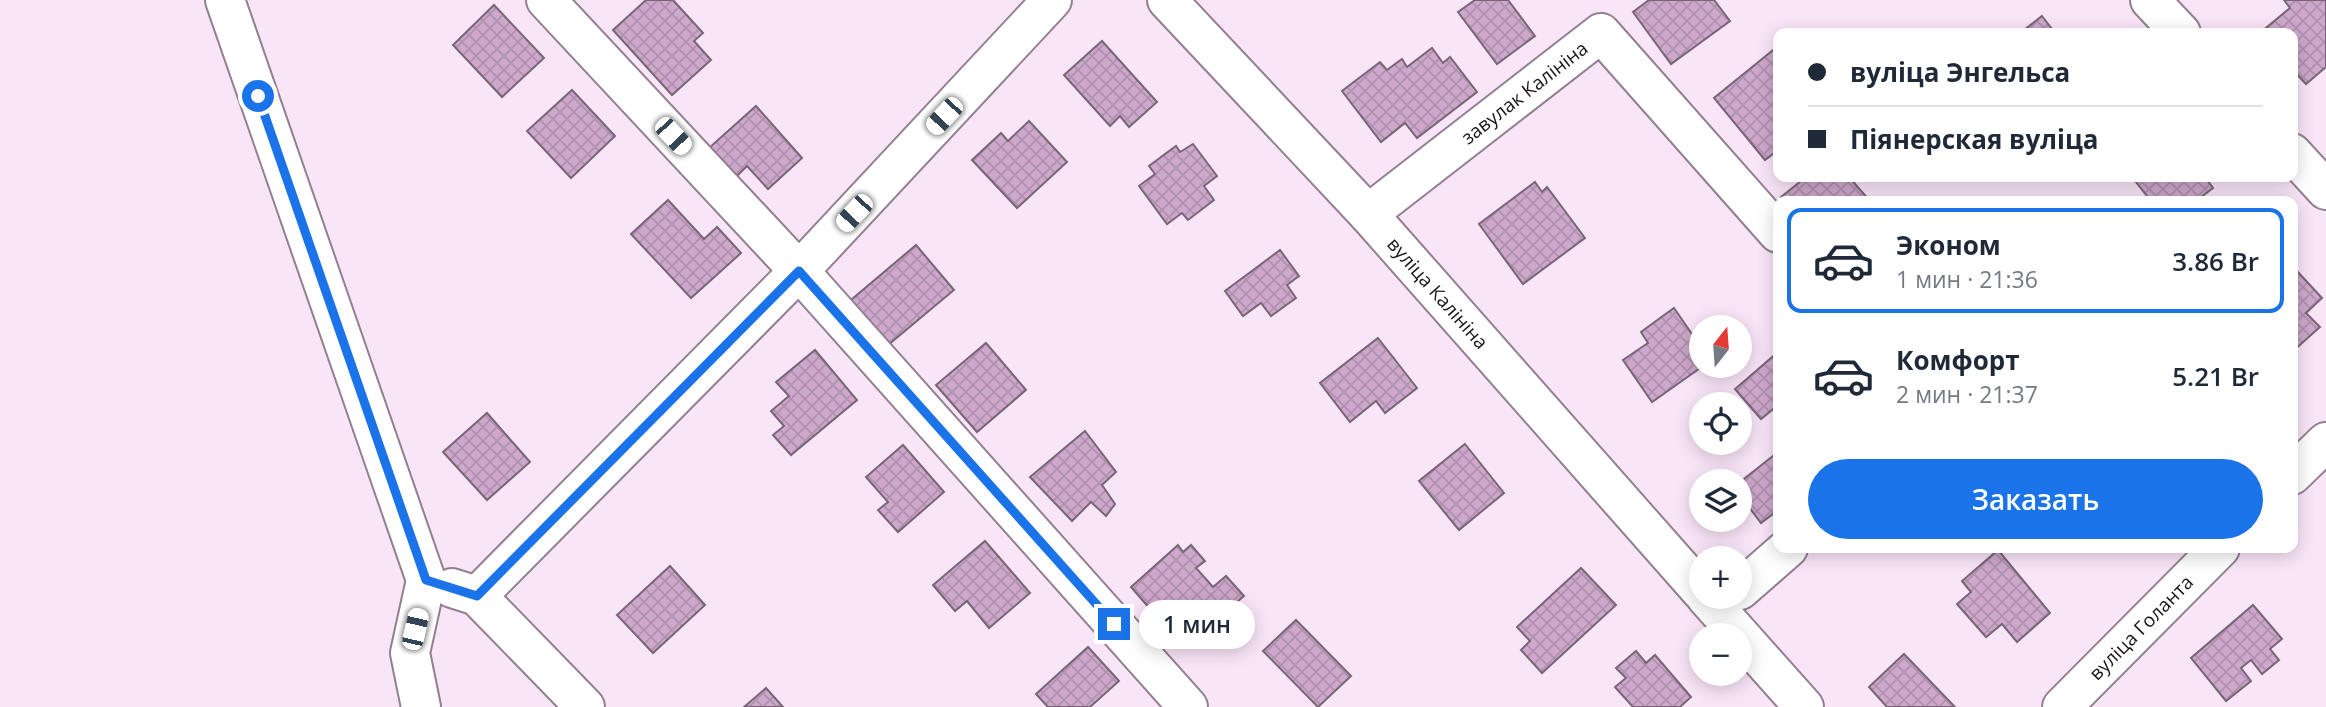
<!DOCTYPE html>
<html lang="ru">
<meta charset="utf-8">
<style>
:root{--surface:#fff;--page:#f2f2f3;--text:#1f2937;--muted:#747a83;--line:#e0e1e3;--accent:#1a73e8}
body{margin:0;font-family:"Open Sans",sans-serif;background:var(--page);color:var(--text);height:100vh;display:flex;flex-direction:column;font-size:26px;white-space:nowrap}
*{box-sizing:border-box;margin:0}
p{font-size:23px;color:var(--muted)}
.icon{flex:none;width:38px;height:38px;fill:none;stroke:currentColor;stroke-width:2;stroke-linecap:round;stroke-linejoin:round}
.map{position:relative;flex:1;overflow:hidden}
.side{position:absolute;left:1773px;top:196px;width:525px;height:357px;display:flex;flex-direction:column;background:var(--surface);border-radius:14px;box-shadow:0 4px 18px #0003}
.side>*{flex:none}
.banner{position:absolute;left:1773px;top:28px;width:525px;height:154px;border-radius:14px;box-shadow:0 4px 18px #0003;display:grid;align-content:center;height:154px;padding:0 35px;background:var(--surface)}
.needle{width:46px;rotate:17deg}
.fabs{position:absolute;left:1689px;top:315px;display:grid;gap:14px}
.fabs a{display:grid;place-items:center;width:63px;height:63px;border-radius:50%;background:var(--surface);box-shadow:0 4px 18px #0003;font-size:35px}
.end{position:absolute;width:32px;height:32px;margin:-16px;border:9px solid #1a73e8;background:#fff;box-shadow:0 0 0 4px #fff}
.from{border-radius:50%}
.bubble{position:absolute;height:49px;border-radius:24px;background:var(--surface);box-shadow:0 4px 18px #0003;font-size:23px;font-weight:600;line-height:49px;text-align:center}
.car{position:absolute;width:21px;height:42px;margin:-21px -10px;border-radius:9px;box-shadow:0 0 5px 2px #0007;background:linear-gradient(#fff 24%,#345 0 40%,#fff 0 76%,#345 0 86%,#fff 0)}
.banner b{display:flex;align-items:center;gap:24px;height:66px;font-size:26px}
.banner b+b{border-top:2px solid var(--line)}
.banner i{width:18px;height:18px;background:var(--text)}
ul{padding:12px 0 0;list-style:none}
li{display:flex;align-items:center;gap:21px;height:105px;margin:0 14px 10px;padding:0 21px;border:4px solid transparent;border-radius:14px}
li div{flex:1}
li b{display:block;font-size:26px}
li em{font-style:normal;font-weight:600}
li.current{border-color:var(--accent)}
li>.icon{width:63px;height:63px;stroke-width:1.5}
.cta{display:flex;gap:14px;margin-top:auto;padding:14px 35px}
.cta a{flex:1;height:80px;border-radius:42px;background:var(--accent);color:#fff;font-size:28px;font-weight:600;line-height:80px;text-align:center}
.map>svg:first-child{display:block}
</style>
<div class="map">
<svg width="2326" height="707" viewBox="0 0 2326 707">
<defs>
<pattern id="building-cross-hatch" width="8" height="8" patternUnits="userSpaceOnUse" patternTransform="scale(1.75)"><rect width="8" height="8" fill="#cea8cc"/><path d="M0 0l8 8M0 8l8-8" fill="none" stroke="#b090af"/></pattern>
</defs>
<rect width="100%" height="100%" fill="#f9e5f8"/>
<g fill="url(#building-cross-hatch)" stroke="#786677" stroke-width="2">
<polygon points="646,0 673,0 703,33 694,41 711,60 672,95 613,30"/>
<polygon points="1475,0 1508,0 1535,36 1497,64 1458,12"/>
<polygon points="1649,0 1714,0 1730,21 1671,64 1633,12"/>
<polygon points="2284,0 2326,0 2326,67 2306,84 2292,69 2292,33 2261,32 2290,8"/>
<polygon points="494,5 544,58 502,97 453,45"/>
<polygon points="2042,16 2055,33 2020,33"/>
<polygon points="1102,41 1157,102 1129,127 1120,116 1110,126 1064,75"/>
<polygon points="1778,46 1778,150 1765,160 1714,98"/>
<polygon points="1432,48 1443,63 1450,57 1477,92 1417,138 1405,123 1381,142 1342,91 1380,62 1387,70 1402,59 1407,67"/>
<polygon points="572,90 615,136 571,178 527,131"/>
<polygon points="756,106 802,158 768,189 747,166 735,178 709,148"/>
<polygon points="1029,121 1067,162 1017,208 972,160 1001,133 1008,141"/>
<polygon points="1193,144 1217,176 1204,186 1214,200 1188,220 1182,213 1167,224 1139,186 1155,174 1149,166 1176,146 1180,152"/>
<polygon points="1806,177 1849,177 1870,201 1785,201 1781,197"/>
<polygon points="2132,177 2205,177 2213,188 2196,201 2151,201"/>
<polygon points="1535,182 1542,192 1547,187 1585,238 1523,284 1479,224"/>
<polygon points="668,200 704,239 717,227 741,253 691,298 631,234"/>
<polygon points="916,245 954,290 888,345 851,300"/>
<polygon points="1280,250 1299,276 1287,285 1296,298 1271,316 1261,303 1243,316 1225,291"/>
<polygon points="2296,270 2322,298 2306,313 2320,327 2292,352 2292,274"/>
<polygon points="1674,308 1701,347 1701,366 1703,366 1652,402 1623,360 1648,343 1641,332"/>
<polygon points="1378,338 1417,388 1385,413 1376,401 1350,422 1320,383"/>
<polygon points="986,343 1026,390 977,432 936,385"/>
<polygon points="815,350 857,400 791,455 773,435 784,426 771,411 789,396 776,382"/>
<polygon points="1778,352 1778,405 1761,419 1735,389"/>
<polygon points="487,413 530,462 487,500 443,452"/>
<polygon points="1085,431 1116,472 1102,485 1115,504 1106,516 1091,502 1072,521 1030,477"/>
<polygon points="1465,444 1504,493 1459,530 1419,481"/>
<polygon points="903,445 944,492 898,532 878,510 888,502 866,477"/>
<polygon points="1778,452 1778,521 1773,514 1761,523 1740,495 1740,482"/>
<polygon points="985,541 1030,593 989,628 967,601 955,611 933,585"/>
<polygon points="1178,545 1183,552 1191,545 1205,561 1196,568 1213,587 1226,576 1244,596 1215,621 1202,607 1172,634 1131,587"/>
<polygon points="1998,550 2050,613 2017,642 2002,624 1986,637 1957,604 1971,592 1962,581"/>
<polygon points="670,566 705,605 653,653 617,615"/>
<polygon points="1581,568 1616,605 1542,673 1521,650 1530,641 1517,627"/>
<polygon points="2253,605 2282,639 2270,649 2279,660 2262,674 2251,660 2241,668 2251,681 2226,701 2191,658"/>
<polygon points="1296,620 1351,676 1318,707 1263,651"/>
<polygon points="1088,647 1119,681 1090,707 1048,707 1036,694"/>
<polygon points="1636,651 1646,663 1655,655 1691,697 1680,707 1633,707 1615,687 1626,678 1616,668"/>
<polygon points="1904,654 1955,707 1887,707 1869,687"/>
<polygon points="766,688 783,707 744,707"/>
</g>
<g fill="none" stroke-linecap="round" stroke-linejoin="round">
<defs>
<g id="minor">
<polyline points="225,0 426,580 410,653 421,707"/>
<polyline points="546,0 799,271 1188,707"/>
<path id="s1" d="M1167,0L1368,214L1701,591"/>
<polyline points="2150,0 2181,33"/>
<polyline points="2292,153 2326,190"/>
<path id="s2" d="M1368,214L1601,33L1778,233"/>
<polyline points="2292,475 2326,442"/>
<polyline points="452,588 477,596 585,707"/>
<polyline points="1740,590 1788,548"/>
<polyline points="477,596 799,271 1052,0"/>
<polyline points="1706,597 1804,707"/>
<path id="s3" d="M2062,707L2220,548"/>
</g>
</defs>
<use href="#minor" stroke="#928091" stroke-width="42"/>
<use href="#minor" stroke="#fff" stroke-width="38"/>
</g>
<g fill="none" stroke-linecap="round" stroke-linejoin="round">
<polyline stroke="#1a73e8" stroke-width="9" points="258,96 426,580 477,596 799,271 1114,624"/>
</g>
<g text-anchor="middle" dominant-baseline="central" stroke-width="7" stroke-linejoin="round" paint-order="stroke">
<g font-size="19" fill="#1b141a" stroke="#fff6fe">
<text stroke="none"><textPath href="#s2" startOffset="198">завулак Калініна</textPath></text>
<text stroke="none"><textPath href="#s1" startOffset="399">вуліца Калініна</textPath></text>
<text stroke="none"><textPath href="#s3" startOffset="112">вуліца Голанта</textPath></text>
</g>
</g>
</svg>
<div class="fabs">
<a><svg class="needle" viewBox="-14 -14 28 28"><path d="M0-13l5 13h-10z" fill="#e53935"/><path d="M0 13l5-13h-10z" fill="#747a83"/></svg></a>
<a><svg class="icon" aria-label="locate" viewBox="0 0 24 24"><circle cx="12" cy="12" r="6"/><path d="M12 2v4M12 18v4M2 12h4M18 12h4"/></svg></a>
<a><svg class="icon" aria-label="layers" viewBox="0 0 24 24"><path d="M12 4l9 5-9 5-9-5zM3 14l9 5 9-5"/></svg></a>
<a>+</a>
<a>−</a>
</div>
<i class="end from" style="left:258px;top:96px"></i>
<i class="end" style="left:1114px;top:624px"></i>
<div class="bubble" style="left:1139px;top:600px;width:116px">1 мин</div>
<i class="car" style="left:944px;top:116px;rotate:223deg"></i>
<i class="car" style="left:673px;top:136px;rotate:137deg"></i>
<i class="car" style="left:854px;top:213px;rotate:223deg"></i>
<i class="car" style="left:415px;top:629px;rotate:13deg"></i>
<div class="banner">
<b><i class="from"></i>вуліца Энгельса</b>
<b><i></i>Піянерская вуліца</b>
</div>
<section class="side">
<ul>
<li class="current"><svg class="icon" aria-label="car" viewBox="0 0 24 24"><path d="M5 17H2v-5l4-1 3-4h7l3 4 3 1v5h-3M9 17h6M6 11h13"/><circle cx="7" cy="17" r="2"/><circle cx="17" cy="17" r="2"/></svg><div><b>Эконом</b><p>1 мин · 21:36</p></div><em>3.86 Br</em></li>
<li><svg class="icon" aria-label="car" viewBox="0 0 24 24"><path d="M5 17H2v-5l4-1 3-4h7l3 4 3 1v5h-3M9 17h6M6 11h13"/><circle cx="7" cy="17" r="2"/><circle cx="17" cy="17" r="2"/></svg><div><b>Комфорт</b><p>2 мин · 21:37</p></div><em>5.21 Br</em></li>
</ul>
<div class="cta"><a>Заказать</a></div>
</section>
</div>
